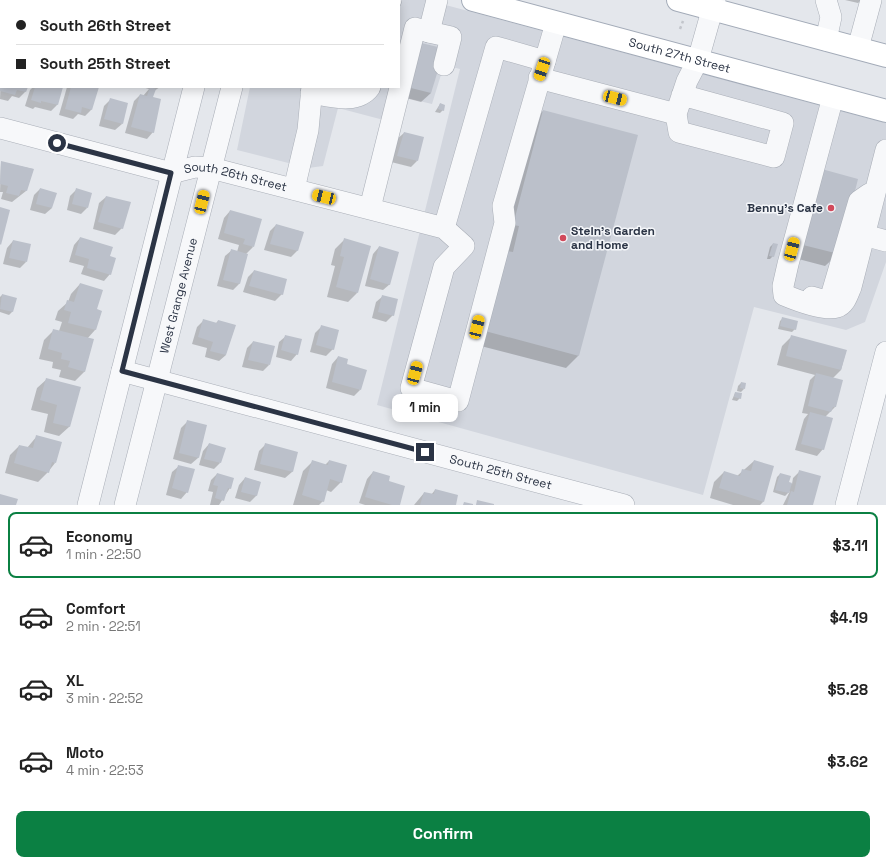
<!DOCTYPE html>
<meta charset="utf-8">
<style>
:root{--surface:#fff;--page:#f2f2f2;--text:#222;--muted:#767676;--line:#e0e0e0;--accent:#0b8043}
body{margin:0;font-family:"Space Grotesk",sans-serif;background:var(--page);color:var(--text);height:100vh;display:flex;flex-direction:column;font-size:15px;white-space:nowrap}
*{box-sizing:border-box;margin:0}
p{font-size:13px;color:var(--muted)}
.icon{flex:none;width:22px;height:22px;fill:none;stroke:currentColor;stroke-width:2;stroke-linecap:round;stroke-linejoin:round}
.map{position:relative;height:505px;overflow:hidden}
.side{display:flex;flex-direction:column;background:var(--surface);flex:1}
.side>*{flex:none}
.hud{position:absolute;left:0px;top:0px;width:400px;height:88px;box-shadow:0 2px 10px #0003;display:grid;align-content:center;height:88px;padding:0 16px;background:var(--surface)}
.end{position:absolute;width:18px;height:18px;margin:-9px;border:5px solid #2b3445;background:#fff;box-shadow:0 0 0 2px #fff}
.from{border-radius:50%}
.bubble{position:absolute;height:28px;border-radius:8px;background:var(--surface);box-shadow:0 2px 10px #0003;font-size:13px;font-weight:800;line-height:28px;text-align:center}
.car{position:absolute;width:12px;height:24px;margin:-12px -6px;border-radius:5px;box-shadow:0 0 3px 1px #0007;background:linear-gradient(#f5c518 24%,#345 0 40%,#f5c518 0 76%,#345 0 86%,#f5c518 0)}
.hud b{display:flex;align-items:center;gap:14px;height:38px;font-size:15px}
.hud b+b{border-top:1px solid var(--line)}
.hud i{width:10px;height:10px;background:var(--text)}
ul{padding:7px 0 0;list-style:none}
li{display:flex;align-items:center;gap:12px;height:66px;margin:0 8px 6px;padding:0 8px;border:2px solid transparent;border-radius:8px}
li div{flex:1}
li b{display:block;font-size:15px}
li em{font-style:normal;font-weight:800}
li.on{border-color:var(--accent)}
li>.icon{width:36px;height:36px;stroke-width:1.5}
.action{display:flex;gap:8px;margin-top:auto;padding:8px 16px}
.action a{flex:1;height:46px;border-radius:8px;background:var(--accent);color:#fff;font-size:16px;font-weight:800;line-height:46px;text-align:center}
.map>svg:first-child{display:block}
</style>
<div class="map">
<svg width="886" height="505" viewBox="0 0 886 505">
<rect width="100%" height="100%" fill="#e4e7ec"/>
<g fill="#d2d6de">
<polygon points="0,0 206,0 1,1 1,17"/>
<polygon points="268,0 427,0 886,123 886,262 865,322 846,330 754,307 703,495 377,405 460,69 444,65 432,104 407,98 399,124 338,108 323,166 308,168 237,150 250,87 399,87 399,1"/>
</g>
<g fill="#0003">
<polygon points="0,0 44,0 1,1 1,8"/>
<polygon points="845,0 862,0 858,3"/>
<polygon points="433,64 431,93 421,102 398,96"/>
<polygon points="1,73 1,87 26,87 25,92 19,98 12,96 8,101 0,99"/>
<polygon points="33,87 62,87 57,105 51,111 35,107 33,109 25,106 30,90"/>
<polygon points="67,87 98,87 91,110 85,116 78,114 73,119 59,115"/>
<polygon points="142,87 160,87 154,91 152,98 153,132 147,139 125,133 134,101 140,95 143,96 149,89"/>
<polygon points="111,99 122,124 115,130 99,126 104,106"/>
<polygon points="440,104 443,110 440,113 435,112"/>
<polygon points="543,111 637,136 578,356 566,368 473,344 531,124"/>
<polygon points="404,133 417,161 411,167 391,162 397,139"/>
<polygon points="1,162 33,169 26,191 12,202 1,199 3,192 0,192"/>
<polygon points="40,189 52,208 45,214 30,210 34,195"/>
<polygon points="77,189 87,208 81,214 67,210 70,196"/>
<polygon points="106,197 122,228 115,235 93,229 99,203"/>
<polygon points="851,201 838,254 825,266 787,256"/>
<polygon points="230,211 253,247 246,254 247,254 239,284 233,290 217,286 225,256 232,250 237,252 239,245 218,239 224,218"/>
<polygon points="276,225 303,232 297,251 291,257 264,250 270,231"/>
<polygon points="80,238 109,257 110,274 104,281 81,274 84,266 69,262 74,245"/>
<polygon points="345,239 357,293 348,302 327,297 335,266 331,265 335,249"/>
<polygon points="13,241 26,262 20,268 3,264 7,248"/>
<polygon points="773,244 773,256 770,259 767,259 770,247"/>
<polygon points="379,247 390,284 383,290 365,286 373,254"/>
<polygon points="254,271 282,294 275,301 243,292 248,277"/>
<polygon points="80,284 96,310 101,312 95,330 87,339 85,371 75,381 59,377 61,370 52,368 53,362 39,359 44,340 54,330 59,331 62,322 55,320 58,311 68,302 71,294"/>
<polygon points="2,295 16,299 12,312 9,315 0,312 0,297"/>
<polygon points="383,296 393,315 386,322 372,318 376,302"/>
<polygon points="783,318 795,329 792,332 778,329 780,321"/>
<polygon points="203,321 215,324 218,321 226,355 219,361 205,357 207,348 192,344 197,327"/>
<polygon points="321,327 333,349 326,356 310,352 315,333"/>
<polygon points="286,336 297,354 291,361 276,357 279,342"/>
<polygon points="792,336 846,351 841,370 833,378 835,407 825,417 823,449 817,456 795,450 804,419 808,414 802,413 810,380 815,375 777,365 782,346"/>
<polygon points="253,342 269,365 263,371 242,367 247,348"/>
<polygon points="338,357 346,365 360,390 354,396 326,388 332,364"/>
<polygon points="47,379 79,388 69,427 59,436 44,432 48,414 31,410 37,388"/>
<polygon points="741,383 744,389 741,392 737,391 738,386"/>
<polygon points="735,393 740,398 737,401 732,400"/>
<polygon points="188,421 206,426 198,458 191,464 173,459 181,428"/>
<polygon points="37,436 55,463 48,472 38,482 5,473 10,455 19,446 27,448"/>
<polygon points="209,444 220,463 214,469 199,465 203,451"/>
<polygon points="265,445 297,453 292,472 285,478 254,470 259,451"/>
<polygon points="313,461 325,465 329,461 341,482 331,492 326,490 323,501 319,505 293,505 303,471"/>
<polygon points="754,461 763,502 760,505 733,505 710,498 714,482 724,472 737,476"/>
<polygon points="179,466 187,492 181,499 166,495 172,472"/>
<polygon points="800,471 812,505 783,505 790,491 785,496 773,492 777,477 780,474 788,483 792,484 793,478"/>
<polygon points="373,472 387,482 399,505 365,505 359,503 367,479"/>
<polygon points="217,474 230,488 219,505 210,505 213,492 208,491 211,480"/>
<polygon points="245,478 260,482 256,496 250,502 235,498 239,485"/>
<polygon points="435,490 455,505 414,505 424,493 431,495"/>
</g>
<g fill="#bbc0ca">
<polygon points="421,43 438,47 440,64 431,93 407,87"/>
<polygon points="0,87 28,87 26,92 17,90 15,95 0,91"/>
<polygon points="35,87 63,87 58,105 41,101 41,103 31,100"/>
<polygon points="71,87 99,87 92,110 82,107 81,113 65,109"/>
<polygon points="150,87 156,89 153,97 161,99 154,133 131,127 140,94 147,96"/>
<polygon points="110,98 128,103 123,124 104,119"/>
<polygon points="440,103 445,105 444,111 438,109"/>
<polygon points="543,110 638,135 579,356 485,331 506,251 513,252 519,226 513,225"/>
<polygon points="404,132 424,137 418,161 397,156"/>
<polygon points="1,161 34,169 27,191 21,190 19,196 6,193 8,186 0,184"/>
<polygon points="818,168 858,179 839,254 799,244"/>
<polygon points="40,188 57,193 52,208 36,204"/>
<polygon points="76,188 92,193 88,208 72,204"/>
<polygon points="106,196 131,202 123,229 98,222"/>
<polygon points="0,207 10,210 1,245 0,244"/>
<polygon points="230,210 262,219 254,247 243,244 245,239 224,233"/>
<polygon points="276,224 304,232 298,251 270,244"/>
<polygon points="80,237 113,247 110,256 116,258 111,275 87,268 89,259 75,255"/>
<polygon points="344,238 371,246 358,293 336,287 344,257 340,256"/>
<polygon points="13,240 31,244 27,262 9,258"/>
<polygon points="773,243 778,244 774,257 769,256"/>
<polygon points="379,246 399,252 390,285 370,279"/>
<polygon points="231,249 248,254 240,284 223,280"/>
<polygon points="254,270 287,279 283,295 249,286"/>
<polygon points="80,283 103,290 97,309 102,311 96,330 68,323 71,312 64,310 67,300 74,302"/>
<polygon points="2,294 17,298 13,312 0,309"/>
<polygon points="382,295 398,299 394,316 378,312"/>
<polygon points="782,317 798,321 796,330 780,326"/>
<polygon points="203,319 217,323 218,320 236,325 226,355 210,351 213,342 198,337"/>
<polygon points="321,325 339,330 334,350 316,345"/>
<polygon points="53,329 94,339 85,372 68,367 70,361 61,359 62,353 48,349"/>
<polygon points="285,335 302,339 298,355 281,350"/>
<polygon points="791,335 847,350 841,370 786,356"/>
<polygon points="253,341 275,346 270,365 248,360"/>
<polygon points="338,356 348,359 347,364 367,370 361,390 332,382"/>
<polygon points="816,373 843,380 836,407 833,407 831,412 808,406"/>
<polygon points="46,378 81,387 70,427 53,423 57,405 40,400"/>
<polygon points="741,382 746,383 745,389 740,388"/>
<polygon points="735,392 742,393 741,399 734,397"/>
<polygon points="810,412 833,418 824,450 801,444"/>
<polygon points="187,420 207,425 199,458 179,453"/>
<polygon points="36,435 62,442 56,463 52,462 49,473 14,463 19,445 33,448"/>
<polygon points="209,443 226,448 221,463 204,459"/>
<polygon points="265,443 298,452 293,472 260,464"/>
<polygon points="312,460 328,465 329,460 347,465 342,483 330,479 324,502 302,495"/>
<polygon points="754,460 774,466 764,502 719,488 724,471 740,476 742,469 751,471"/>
<polygon points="178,465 195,469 188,493 172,488"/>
<polygon points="799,470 821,476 813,505 787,505 791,491 794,492"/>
<polygon points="373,471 390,476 389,481 405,486 400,505 392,505 365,497"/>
<polygon points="217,473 234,478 231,489 228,488 224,501 215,498 218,486 213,485"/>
<polygon points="780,473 791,476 789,482 792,483 789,493 775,490"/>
<polygon points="245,477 261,482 257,496 241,492"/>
<polygon points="435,489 458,495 456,505 420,505 424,492 434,494"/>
<polygon points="0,494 18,499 16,505 0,505"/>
<polygon points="477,500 494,504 494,505 476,505"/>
<polygon points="464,502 473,504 473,505 463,505"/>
</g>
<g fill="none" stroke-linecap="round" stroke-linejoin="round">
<defs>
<g id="minor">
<polyline points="184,1 184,0"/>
<polyline points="217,1 217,0"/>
<polyline points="254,1 255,0"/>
<polyline points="332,1 332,0"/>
<polyline points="390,1 391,0"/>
<polyline points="429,32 451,37 444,65"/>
<polyline points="826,40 831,17 826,0"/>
<polyline points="858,48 871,0"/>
<polyline points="539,78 676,114"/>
<path d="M311,93C330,96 357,105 370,87"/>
<polyline points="682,95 783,123 774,157 679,132 676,114 687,81 698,60 715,0"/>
<path d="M833,97L788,264L783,286L784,295C796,300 825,311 837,307C845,305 848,294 851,287L886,150"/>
<path id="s1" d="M0,128L171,173L195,167L211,168L444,228L464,246L444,267L411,388L458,401L505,223L503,206L556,23"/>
<polyline points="294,189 308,130 312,87"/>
<polyline points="370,208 415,28 429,32 437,0"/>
<polyline points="444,228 496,47 545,61"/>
<polyline points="864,235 886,241"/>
<polyline points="812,297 826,301 830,300 859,201 869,194"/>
<path id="s2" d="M122,371L624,505"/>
<polyline points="88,505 194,87"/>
<path id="s3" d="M125,505L232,87"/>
<polyline points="846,505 886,352"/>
</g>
<g id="major">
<path id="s4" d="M473,0L886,111"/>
<polyline points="678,0 886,56"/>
</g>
</defs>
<use href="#minor" stroke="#a9aeb7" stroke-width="22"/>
<use href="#major" stroke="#a3abb8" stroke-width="24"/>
<polyline stroke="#c2c5cb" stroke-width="2.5" stroke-dasharray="3 3" stroke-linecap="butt" points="680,29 683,21"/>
<use href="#minor" stroke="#f7f8fa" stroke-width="21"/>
<use href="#major" stroke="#fff" stroke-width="22"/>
</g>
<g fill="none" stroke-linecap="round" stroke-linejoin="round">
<polyline stroke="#2b3445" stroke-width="5" points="57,143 171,173 122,371 425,452"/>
</g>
<g fill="#d1495b" stroke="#f4f6f9" stroke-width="1.5">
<circle cx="831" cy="208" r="4"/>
<circle cx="563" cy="238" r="4"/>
</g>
<g text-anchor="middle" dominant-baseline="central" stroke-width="3" stroke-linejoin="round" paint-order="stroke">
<g font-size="12" fill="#2b3445" stroke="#f4f6f9">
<text stroke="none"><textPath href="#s4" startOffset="214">South 27th Street</textPath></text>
<text stroke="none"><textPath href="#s1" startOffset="243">South 26th Street</textPath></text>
<text stroke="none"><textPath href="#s3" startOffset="216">West Grange Avenue</textPath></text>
<text stroke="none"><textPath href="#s2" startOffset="392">South 25th Street</textPath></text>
</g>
<g font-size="12" font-weight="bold" fill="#2b3445" stroke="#f4f6f9" text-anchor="end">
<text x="823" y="208">Benny's Cafe</text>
<text x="571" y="231" text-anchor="start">Stein's Garden<tspan x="571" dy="14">and Home</tspan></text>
</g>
</g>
</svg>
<i class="end from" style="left:57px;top:143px"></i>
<i class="end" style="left:425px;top:452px"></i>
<div class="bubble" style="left:392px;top:394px;width:66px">1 min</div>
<i class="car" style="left:542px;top:69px;rotate:199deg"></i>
<i class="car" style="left:615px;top:98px;rotate:105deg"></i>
<i class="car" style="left:324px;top:197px;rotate:284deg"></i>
<i class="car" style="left:202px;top:202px;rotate:14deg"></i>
<i class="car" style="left:792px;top:249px;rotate:15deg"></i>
<i class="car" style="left:477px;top:327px;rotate:14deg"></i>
<i class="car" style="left:415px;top:373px;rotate:15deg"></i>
<div class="hud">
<b><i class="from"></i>South 26th Street</b>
<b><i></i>South 25th Street</b>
</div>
</div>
<section class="side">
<ul>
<li class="on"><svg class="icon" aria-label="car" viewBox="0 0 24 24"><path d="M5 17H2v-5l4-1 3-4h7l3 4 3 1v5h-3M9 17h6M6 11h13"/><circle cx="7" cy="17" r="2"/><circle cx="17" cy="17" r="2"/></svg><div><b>Economy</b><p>1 min · 22:50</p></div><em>$3.11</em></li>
<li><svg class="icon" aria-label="car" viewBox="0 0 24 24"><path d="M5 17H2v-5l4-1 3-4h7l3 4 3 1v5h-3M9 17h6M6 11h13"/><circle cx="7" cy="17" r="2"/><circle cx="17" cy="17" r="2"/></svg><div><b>Comfort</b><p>2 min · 22:51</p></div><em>$4.19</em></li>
<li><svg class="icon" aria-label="car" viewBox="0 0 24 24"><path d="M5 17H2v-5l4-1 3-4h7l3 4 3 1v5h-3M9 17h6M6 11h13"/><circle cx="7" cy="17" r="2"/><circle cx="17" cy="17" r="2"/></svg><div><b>XL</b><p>3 min · 22:52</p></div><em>$5.28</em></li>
<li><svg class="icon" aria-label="car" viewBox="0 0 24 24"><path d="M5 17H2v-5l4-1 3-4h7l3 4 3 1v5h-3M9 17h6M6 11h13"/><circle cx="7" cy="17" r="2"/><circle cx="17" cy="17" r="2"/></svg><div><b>Moto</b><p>4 min · 22:53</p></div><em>$3.62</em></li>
</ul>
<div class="action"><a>Confirm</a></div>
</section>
